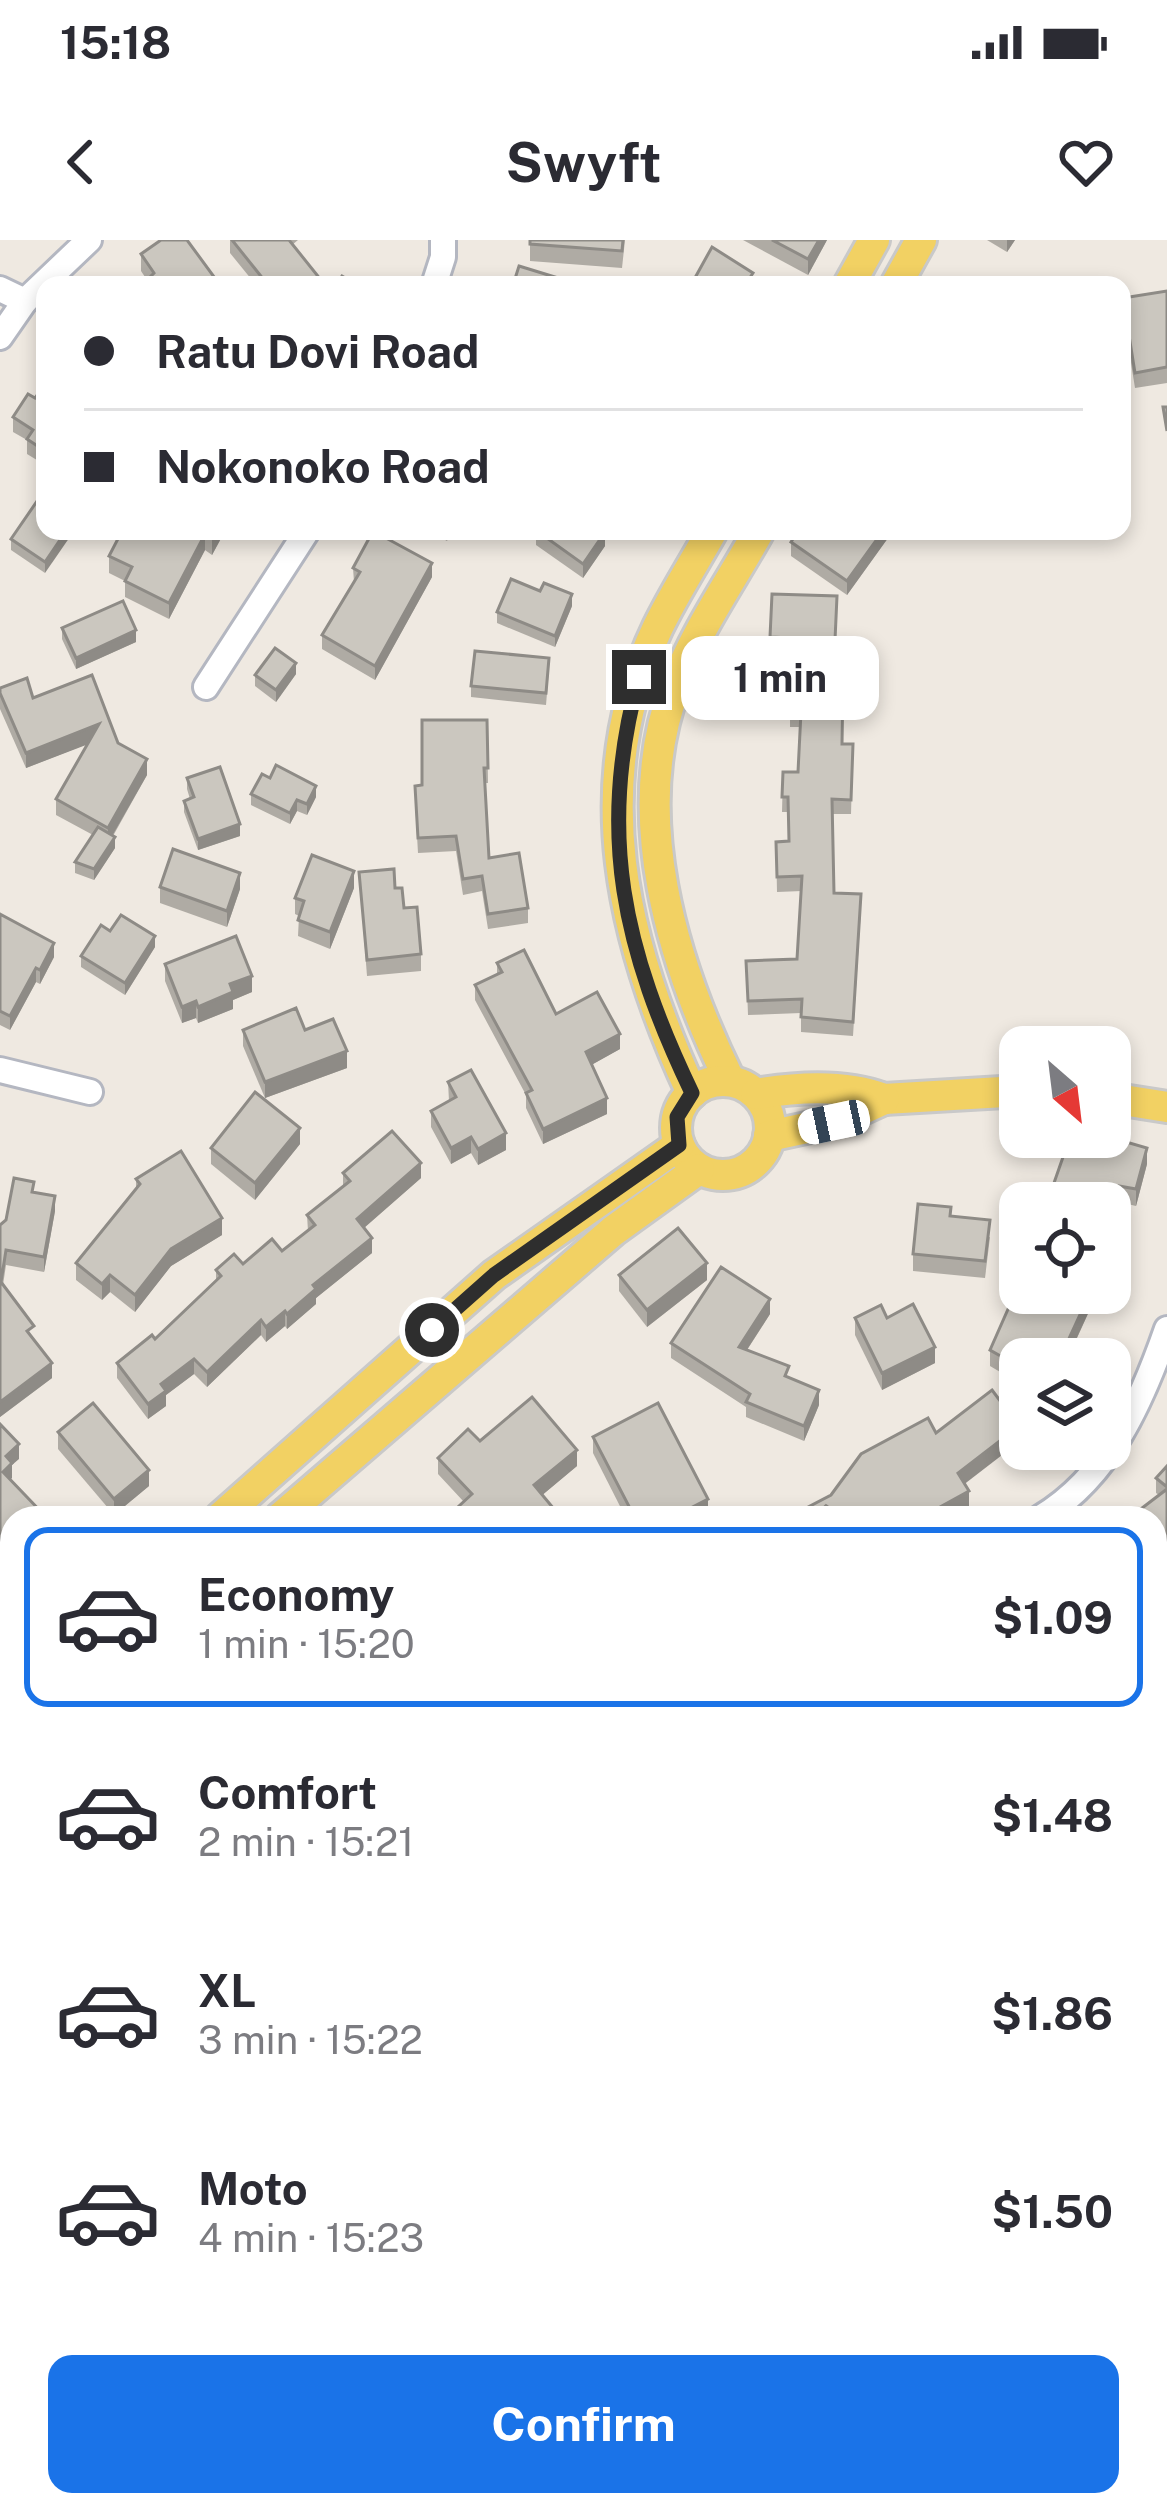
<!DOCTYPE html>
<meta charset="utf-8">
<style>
:root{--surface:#fff;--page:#f2f2f3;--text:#2b2b33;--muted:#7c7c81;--line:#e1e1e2;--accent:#1a73e8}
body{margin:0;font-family:"Public Sans",sans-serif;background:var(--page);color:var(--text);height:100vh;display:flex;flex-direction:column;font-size:45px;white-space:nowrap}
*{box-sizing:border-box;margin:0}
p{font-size:39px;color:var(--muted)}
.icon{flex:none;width:66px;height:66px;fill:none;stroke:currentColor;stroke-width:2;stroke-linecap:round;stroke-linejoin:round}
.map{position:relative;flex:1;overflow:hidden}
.side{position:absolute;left:0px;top:1266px;width:1167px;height:1011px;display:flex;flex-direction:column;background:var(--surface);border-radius:36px 36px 0 0;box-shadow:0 6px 18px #0003}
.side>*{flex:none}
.guide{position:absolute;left:36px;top:36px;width:1095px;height:264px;border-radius:24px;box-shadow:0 6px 18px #0003;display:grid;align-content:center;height:264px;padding:0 48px;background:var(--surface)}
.needle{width:78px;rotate:152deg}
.tools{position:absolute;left:999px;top:786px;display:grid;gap:24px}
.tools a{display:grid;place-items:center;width:132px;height:132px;border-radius:24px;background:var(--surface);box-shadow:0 6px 18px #0003;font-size:60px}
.end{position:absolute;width:54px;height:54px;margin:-27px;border:15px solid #2e2e2e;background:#fff;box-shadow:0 0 0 6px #fff}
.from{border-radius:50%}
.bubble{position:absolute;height:84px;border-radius:24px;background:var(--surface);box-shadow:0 6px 18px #0003;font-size:39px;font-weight:700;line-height:84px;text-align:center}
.car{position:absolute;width:36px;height:72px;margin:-36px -18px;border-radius:15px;box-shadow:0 0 9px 3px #0007;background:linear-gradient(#fff 24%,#345 0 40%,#fff 0 76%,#345 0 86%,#fff 0)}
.guide b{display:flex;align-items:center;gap:42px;height:114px;font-size:45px}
.guide b+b{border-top:3px solid var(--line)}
.guide i{width:30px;height:30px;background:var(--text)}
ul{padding:21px 0 0;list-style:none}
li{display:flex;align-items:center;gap:36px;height:180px;margin:0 24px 18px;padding:0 24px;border:6px solid transparent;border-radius:24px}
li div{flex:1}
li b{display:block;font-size:45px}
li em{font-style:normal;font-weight:700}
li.current{border-color:var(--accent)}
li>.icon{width:108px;height:108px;stroke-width:1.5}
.cta{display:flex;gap:24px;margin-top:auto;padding:24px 48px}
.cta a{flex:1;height:138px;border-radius:24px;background:var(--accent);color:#fff;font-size:48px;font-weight:700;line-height:138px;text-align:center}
.status{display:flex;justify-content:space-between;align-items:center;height:84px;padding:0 60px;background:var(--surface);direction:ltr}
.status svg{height:33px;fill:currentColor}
header{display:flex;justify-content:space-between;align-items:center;height:156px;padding:0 48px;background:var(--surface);font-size:54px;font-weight:700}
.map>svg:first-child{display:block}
</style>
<div class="status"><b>15:18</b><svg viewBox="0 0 49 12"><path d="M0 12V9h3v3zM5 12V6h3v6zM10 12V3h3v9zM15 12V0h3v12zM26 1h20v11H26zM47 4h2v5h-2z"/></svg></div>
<header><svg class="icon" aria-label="back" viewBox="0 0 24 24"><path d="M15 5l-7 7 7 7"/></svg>Swyft<svg class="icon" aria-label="heart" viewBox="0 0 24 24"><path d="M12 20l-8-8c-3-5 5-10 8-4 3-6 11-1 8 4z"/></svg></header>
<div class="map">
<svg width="1167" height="2276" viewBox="0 0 1167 2276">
<rect width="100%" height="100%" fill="#efe9e1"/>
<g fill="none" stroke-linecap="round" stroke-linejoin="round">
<defs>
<g id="minor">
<polyline points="434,45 443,17 443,0"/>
<polyline points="0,49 25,61"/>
<polyline points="0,97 25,61 89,0"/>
<polyline points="206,447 307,291"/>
<polyline points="0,830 90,852"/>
<path d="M1040,1278C1109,1237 1142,1161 1167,1089"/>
<polyline points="1155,1577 1167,1573"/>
<polyline points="1155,2004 1167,1951"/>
<polyline points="0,2192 12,2185"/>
<polyline points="632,2276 639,2265"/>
<polyline points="1102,2276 1104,2265"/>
</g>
<g id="major">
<polyline points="849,45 874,0"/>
<polyline points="896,45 921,0"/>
<path d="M730,841C672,723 626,573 676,444C696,391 731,341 759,291"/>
<circle cx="723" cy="888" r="47"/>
<path d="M692,853C623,704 583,544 658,387C674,354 694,323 712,291"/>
<path d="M756,854C797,847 845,844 884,859L1020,851"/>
<polyline points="1110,858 1167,867"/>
<polyline points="769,896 834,882 884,859"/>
<polyline points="220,1278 494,1035 679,905"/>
<polyline points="280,1278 613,991 699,929"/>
<polyline points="0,1477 12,1467"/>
<polyline points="0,1528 12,1517"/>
</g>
</defs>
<use href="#minor" stroke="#b4b7c1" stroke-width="30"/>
<use href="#major" stroke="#c9c9c9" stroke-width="36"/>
<use href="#minor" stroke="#fff" stroke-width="24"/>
<use href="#major" stroke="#f2d163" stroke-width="30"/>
</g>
<g fill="#afaba4">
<polygon points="230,0 298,0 292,5 325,45 256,45 230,13"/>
<polygon points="530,0 625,0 622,28 530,21"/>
<polygon points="743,0 827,0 808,35"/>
<polygon points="987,0 1015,0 1007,12"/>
<polygon points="141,14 220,45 147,40 141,31"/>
<polygon points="1167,51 1167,143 1135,148 1123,73 1123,58"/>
<polygon points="45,144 45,225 27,214 27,200 13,192 13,177 35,158"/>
<polygon points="45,252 45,333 11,310 11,299"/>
<polygon points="122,291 225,291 212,315 205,310 169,379 125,357 125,341 109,333 109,316"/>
<polygon points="429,291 452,291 447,301"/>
<polygon points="536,291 605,306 583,338 536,305"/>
<polygon points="888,291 888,298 847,355 791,316 791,302"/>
<polygon points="353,328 432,337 375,440 322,409 322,395 354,342"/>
<polygon points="772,354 837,356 835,411 770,409"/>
<polygon points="572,366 555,407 497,383 497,372"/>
<polygon points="62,388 136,402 76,429 62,399"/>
<polygon points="549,429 546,465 471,457 471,446"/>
<polygon points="296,434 276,462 255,446 255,435"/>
<polygon points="790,440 842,504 853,504 851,574 833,574 834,653 861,669 853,796 801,792 801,773 748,775 746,721 797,719 802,651 777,652 776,602 788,601 788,572 782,572 783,532 798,532 800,487 790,487"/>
<polygon points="0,448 33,458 118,503 147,535 113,596 115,608 94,640 75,633 75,622 93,595 56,575 56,559 87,504 26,528 0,469"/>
<polygon points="487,480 488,543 484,543 489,618 528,668 528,683 488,689 482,651 463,655 456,611 418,613 415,561 415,546 422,545"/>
<polygon points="187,538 240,596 198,610 184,572 184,561 190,559 187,549"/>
<polygon points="251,554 316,557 307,575 297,571 290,584 251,565"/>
<polygon points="359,632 395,648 421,714 421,731 367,736"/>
<polygon points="160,647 240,649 227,687 160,663"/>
<polygon points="354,648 330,709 298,696 299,676 295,674 295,658"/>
<polygon points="0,674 54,717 40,744 36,742 10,790 0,785"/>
<polygon points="110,691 155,707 125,755 81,727 81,716"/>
<polygon points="497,723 556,774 620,809 591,825 607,874 543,904 526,868 526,855 475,760 475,745 497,734"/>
<polygon points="165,724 252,752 233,760 233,769 198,783 196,778 182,783 165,741"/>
<polygon points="243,790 305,790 347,828 265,858 243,806"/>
<polygon points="448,842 506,910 478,925 471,913 451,924 431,887 431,871 449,861"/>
<polygon points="300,904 255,960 211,924 211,908"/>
<polygon points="1147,924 1136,966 1119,962 1110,989 1110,963 1047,963"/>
<polygon points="343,933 421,938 364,988 372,1013 316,1058 316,1064 287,1089 285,1086 266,1102 261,1095 207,1147 194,1134 166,1155 166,1166 148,1179 117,1138 117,1123 155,1099 216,1041 216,1030 243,1024 282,1011 308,991 307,975 343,946"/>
<polygon points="136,939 222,995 171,1026 135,1072 110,1052 102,1060 76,1040 76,1023 136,949"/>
<polygon points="34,952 55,971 44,1032 6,1025 3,1045 34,1100 52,1138 0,1177 0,985"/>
<polygon points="990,997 985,1038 913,1031 913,1014"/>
<polygon points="619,1035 707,1040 647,1087 619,1051"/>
<polygon points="1020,1053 1091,1053 1091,1067 1073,1107 1087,1119 1020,1119 1020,1157 1012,1152 1012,1139 990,1126 990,1110"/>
<polygon points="770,1074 747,1110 789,1138 819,1165 804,1201 746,1177 746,1167 671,1118 671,1103"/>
<polygon points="855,1078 887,1078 935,1123 882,1150 855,1095"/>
<polygon points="58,1192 149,1246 114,1275 58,1209"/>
<polygon points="593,1197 708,1276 703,1278 626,1278 593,1213"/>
<polygon points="480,1201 577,1226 542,1255 559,1278 464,1262 438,1234 438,1218"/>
<polygon points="1167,1226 1167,1350 1160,1355 1155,1349 1155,1278 1159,1255 1156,1253 1156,1238"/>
<polygon points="1167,1417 1167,1513 1155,1515 1155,1419"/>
<polygon points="1155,1740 1167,1744 1167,1810 1155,1806"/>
<polygon points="0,1910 12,1925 12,2040 0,2011"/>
<polygon points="1167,2192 1167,2258 1155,2248 1155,2200"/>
<polygon points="167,2265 237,2265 208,2276 172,2276"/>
<polygon points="344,2265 430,2265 430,2276 365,2276"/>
<polygon points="776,2265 797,2265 787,2275"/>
<polygon points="1001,2265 1051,2265 1045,2276 1022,2276"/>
</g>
<g fill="#8e8b86">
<polygon points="819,0 827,0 808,35 808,19"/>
<polygon points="1007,0 1015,0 1007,12"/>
<polygon points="66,291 74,291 45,333 45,322"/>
<polygon points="216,291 225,291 212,315 212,298"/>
<polygon points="883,291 888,291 888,298 847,355 847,341"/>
<polygon points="605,292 605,306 583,338 583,324"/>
<polygon points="205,294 205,310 169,379 169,363"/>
<polygon points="432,323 432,337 375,440 375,426"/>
<polygon points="572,354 572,366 555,407 555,396"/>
<polygon points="136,390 136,402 76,429 76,418"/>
<polygon points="296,423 296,434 276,462 276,450"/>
<polygon points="99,484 99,500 26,528 26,513"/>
<polygon points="147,519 147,535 108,603 108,588"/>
<polygon points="316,546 316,557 307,575 307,564"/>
<polygon points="297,560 297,571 290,584 290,573"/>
<polygon points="240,584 240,596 198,610 198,599"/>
<polygon points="115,597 115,608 94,640 94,629"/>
<polygon points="354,631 354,648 330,709 330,692"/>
<polygon points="240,633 240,649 227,687 227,671"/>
<polygon points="155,696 155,707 125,755 125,743"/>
<polygon points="54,703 54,717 40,744 40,730"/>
<polygon points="36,728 36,742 10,790 10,776"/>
<polygon points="252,736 252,752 233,760 233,769 198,783 198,767 230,744"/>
<polygon points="196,761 196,778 182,783 182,767"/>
<polygon points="620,794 620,809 586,828 586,812"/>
<polygon points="347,811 347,828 265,858 265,842"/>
<polygon points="607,858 607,874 543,904 543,889"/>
<polygon points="300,888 300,904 255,960 255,943"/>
<polygon points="506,893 506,910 478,925 478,909"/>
<polygon points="471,897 471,913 451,924 451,908"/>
<polygon points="1147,908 1147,924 1136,966 1136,949"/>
<polygon points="421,923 421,938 357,994 357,979"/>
<polygon points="1119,946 1119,962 1110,989 1110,973"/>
<polygon points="55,956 55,971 44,1032 44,1017"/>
<polygon points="222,978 222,995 171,1026 135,1072 135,1055 171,1009"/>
<polygon points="372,998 372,1013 316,1058 316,1064 287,1089 287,1074 313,1045"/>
<polygon points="707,1023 707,1040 647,1087 647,1070"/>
<polygon points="110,1035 110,1052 102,1060 102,1044"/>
<polygon points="1090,1053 1091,1067 1067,1119 1067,1103"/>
<polygon points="770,1059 770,1074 739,1122 739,1107"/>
<polygon points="285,1071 285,1086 266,1102 266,1087"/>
<polygon points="261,1080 261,1095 207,1147 207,1132"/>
<polygon points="935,1107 935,1123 882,1150 882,1133"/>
<polygon points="194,1119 194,1134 166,1155 166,1166 148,1179 148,1164 161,1144"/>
<polygon points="52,1123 52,1138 0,1177 0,1162"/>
<polygon points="819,1150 819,1165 804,1201 804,1186"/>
<polygon points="1019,1186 1019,1202 958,1249 958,1233"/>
<polygon points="19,1204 19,1219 12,1225 12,1238 3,1247 3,1232 6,1216"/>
<polygon points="577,1210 577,1226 534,1262 534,1245"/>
<polygon points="149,1230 149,1246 114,1275 114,1259"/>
<polygon points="969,1251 969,1268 950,1278 920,1278"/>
<polygon points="708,1259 708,1276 703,1278 671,1278"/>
<polygon points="12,1305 12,1319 0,1329 0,1314"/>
<polygon points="1167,1336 1167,1350 1160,1355 1160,1341"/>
<polygon points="12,1629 12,1644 0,1649 0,1633"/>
<polygon points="1167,1686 1167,1702 1155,1706 1155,1689"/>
<polygon points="12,1733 12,1748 0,1759 0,1743"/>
<polygon points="1166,1844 1166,1859 1156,1862 1155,1864 1156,1847"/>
<polygon points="80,2265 110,2265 87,2276 80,2276"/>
<polygon points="198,2265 237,2265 208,2276 176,2276 176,2273"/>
<polygon points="428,2265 430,2265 430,2276 420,2276"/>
<polygon points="787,2265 797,2265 787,2275"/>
<polygon points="913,2265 921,2265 915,2276 907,2276"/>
<polygon points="1043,2265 1051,2265 1045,2276 1040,2276"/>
</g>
<g fill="#cbc7bf" stroke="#8e8b86" stroke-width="3">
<polygon points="161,0 187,0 220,45 142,45 154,33 141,14"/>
<polygon points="232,0 289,0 325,45 268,45"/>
<polygon points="530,0 623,0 622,11 530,4"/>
<polygon points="772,0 819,0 808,19"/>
<polygon points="712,7 753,33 745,45 691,45"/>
<polygon points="519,26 581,45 513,45"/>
<polygon points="342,36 357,45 336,45"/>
<polygon points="1167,51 1167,127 1135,133 1123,58"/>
<polygon points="45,144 45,211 27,199 33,190 13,177 28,154 35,158"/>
<polygon points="1163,167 1167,167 1167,191"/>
<polygon points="44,251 45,291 66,291 45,322 11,299"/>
<polygon points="122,291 216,291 212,298 205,294 169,363 125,341 132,327 109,316"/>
<polygon points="373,291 432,323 375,426 322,395 360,332 353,328"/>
<polygon points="537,291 604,291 605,292 583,324"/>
<polygon points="798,291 883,291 847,341 791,302"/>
<polygon points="511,339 540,351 544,343 572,354 555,396 497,372"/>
<polygon points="772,354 837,356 835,400 770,397"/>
<polygon points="123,361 136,390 76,418 62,388"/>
<polygon points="275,408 296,423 276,450 255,435"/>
<polygon points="475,411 549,418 546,453 471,446"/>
<polygon points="92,435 118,503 147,519 108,588 56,559 99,484 26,513 0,453 0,448 27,438 33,458"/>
<polygon points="790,440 843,441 842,504 853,504 851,560 832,559 834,653 861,654 853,782 801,777 802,759 748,761 746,721 797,719 802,636 777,637 776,602 789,601 788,557 782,557 783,532 798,532 801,472 790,472"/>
<polygon points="422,480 487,480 488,528 484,528 489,618 519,613 528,668 488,674 482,636 463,639 456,596 418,598 415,546 422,545"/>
<polygon points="276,525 316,546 307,564 297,560 290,573 251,554 262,534 270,538"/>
<polygon points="220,527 240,584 198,599 184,561 194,557 187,538"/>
<polygon points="98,587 115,597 94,629 75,622"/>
<polygon points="173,609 240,633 227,671 160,647"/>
<polygon points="312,615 354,631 330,692 298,680 304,661 295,658"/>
<polygon points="394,629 395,648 402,648 404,668 417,667 421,714 367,720 359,632"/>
<polygon points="0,674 54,703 40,730 36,728 10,776 0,771"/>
<polygon points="121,675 155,696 125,743 81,716 101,685 110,691"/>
<polygon points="236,696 252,736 230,744 233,752 198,767 196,761 182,767 165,724"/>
<polygon points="524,710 556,774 597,752 620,794 586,812 607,858 543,889 526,853 532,850 475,745 502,732 497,723"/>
<polygon points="296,768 305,790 333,779 347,811 265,842 243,790"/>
<polygon points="471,830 506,893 478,909 471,897 451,908 431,871 456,857 448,842"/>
<polygon points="255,852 300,888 255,943 211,908"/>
<polygon points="392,891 421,923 357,979 372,998 313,1045 316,1049 287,1074 285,1071 266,1087 261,1080 207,1132 194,1119 161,1144 166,1151 148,1164 117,1123 152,1095 155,1099 221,1036 216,1030 234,1014 243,1024 272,999 282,1011 315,985 307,975 350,941 343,933"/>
<polygon points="1070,897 1109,897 1147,908 1136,949 1119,946 1110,973 1110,963 1047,963"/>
<polygon points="181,911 222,978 171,1009 135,1055 110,1035 102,1044 76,1023 140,944 136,939"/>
<polygon points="14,938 34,942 32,952 55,956 44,1017 6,1010 1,1042 34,1086 27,1091 52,1123 0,1162 0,985 6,980"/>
<polygon points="918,964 951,967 950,976 990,980 985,1021 913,1014"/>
<polygon points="678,988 707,1023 647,1070 619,1035"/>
<polygon points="721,1027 770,1059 739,1107 789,1126 785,1136 819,1150 804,1186 746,1162 750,1154 671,1103"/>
<polygon points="1020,1042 1020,1053 1090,1053 1067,1103 1087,1115 1085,1119 1020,1119 1020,1127 990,1110"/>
<polygon points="913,1064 935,1107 882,1133 855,1078 881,1065 887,1078"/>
<polygon points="1020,1129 1020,1140 1012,1136"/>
<polygon points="992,1150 1019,1186 958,1233 969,1251 920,1278 843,1278 825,1265 832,1278 787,1278 831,1255 861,1214 928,1178 936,1193"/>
<polygon points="532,1157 577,1210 534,1245 559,1275 555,1278 446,1278 472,1254 438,1218 468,1189 480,1201"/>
<polygon points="93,1163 149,1230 114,1259 58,1192"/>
<polygon points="658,1163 708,1259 671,1278 635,1278 593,1197"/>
<polygon points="0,1184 19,1204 6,1216 12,1223 3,1232 47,1278 12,1278 12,1305 0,1314"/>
<polygon points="1167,1226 1167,1247 1156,1238"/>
<polygon points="1167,1249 1167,1336 1160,1341 1155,1335 1155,1278 1129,1278"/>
<polygon points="1167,1417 1167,1497 1155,1499 1155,1419"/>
<polygon points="12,1582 12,1610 6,1613 12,1629 0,1633 0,1586"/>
<polygon points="1167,1596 1167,1686 1155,1689 1155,1600"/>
<polygon points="12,1682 12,1733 0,1743 0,1693"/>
<polygon points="1155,1740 1167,1744 1167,1795 1155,1792"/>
<polygon points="1155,1810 1166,1844 1156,1847 1155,1850"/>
<polygon points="0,1910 12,1925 12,2024 0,1994"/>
<polygon points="1165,2190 1167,2192 1167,2247 1155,2237 1155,2200"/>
<polygon points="12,2257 12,2265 80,2265 84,2276 9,2276 3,2259"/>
<polygon points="173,2265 198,2265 176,2273"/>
<polygon points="372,2265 428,2265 420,2276 392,2276"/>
<polygon points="471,2265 590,2265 599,2270 595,2276 465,2276"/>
<polygon points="700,2265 711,2265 726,2276 692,2276"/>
<polygon points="827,2265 913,2265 907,2276 821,2276"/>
</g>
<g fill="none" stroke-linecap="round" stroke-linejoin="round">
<path stroke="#2e2e2e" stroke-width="15" d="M432,1090L494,1035L679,905L677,877L692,853C624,711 596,593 639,437"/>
</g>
</svg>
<div class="tools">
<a><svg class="needle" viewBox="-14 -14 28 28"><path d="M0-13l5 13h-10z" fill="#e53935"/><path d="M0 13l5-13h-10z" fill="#7c7c81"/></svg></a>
<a><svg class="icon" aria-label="locate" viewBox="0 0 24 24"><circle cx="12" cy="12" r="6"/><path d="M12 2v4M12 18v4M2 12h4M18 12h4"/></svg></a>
<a><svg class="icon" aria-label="layers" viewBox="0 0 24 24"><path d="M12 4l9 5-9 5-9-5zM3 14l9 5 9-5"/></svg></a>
</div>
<i class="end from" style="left:432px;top:1090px"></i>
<i class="end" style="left:639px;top:437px"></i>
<div class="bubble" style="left:681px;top:396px;width:198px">1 min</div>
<i class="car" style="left:834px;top:882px;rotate:258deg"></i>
<div class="guide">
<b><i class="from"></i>Ratu Dovi Road</b>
<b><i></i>Nokonoko Road</b>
</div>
<section class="side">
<ul>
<li class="current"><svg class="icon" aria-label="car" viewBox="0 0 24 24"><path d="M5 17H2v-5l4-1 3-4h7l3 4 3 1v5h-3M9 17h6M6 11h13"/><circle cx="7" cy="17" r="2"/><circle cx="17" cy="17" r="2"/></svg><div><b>Economy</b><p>1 min · 15:20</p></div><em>$1.09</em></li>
<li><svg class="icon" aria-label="car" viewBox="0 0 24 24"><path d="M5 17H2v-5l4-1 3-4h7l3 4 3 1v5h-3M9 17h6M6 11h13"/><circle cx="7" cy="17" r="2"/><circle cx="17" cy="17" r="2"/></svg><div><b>Comfort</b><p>2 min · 15:21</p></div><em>$1.48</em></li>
<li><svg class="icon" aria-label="car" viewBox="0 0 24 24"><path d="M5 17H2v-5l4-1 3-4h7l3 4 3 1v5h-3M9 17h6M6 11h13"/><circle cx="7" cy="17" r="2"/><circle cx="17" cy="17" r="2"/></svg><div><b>XL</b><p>3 min · 15:22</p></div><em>$1.86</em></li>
<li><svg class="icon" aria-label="car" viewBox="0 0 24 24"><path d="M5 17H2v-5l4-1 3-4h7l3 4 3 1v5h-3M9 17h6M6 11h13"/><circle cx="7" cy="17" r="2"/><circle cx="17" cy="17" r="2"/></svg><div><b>Moto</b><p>4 min · 15:23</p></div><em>$1.50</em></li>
</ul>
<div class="cta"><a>Confirm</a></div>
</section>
</div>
